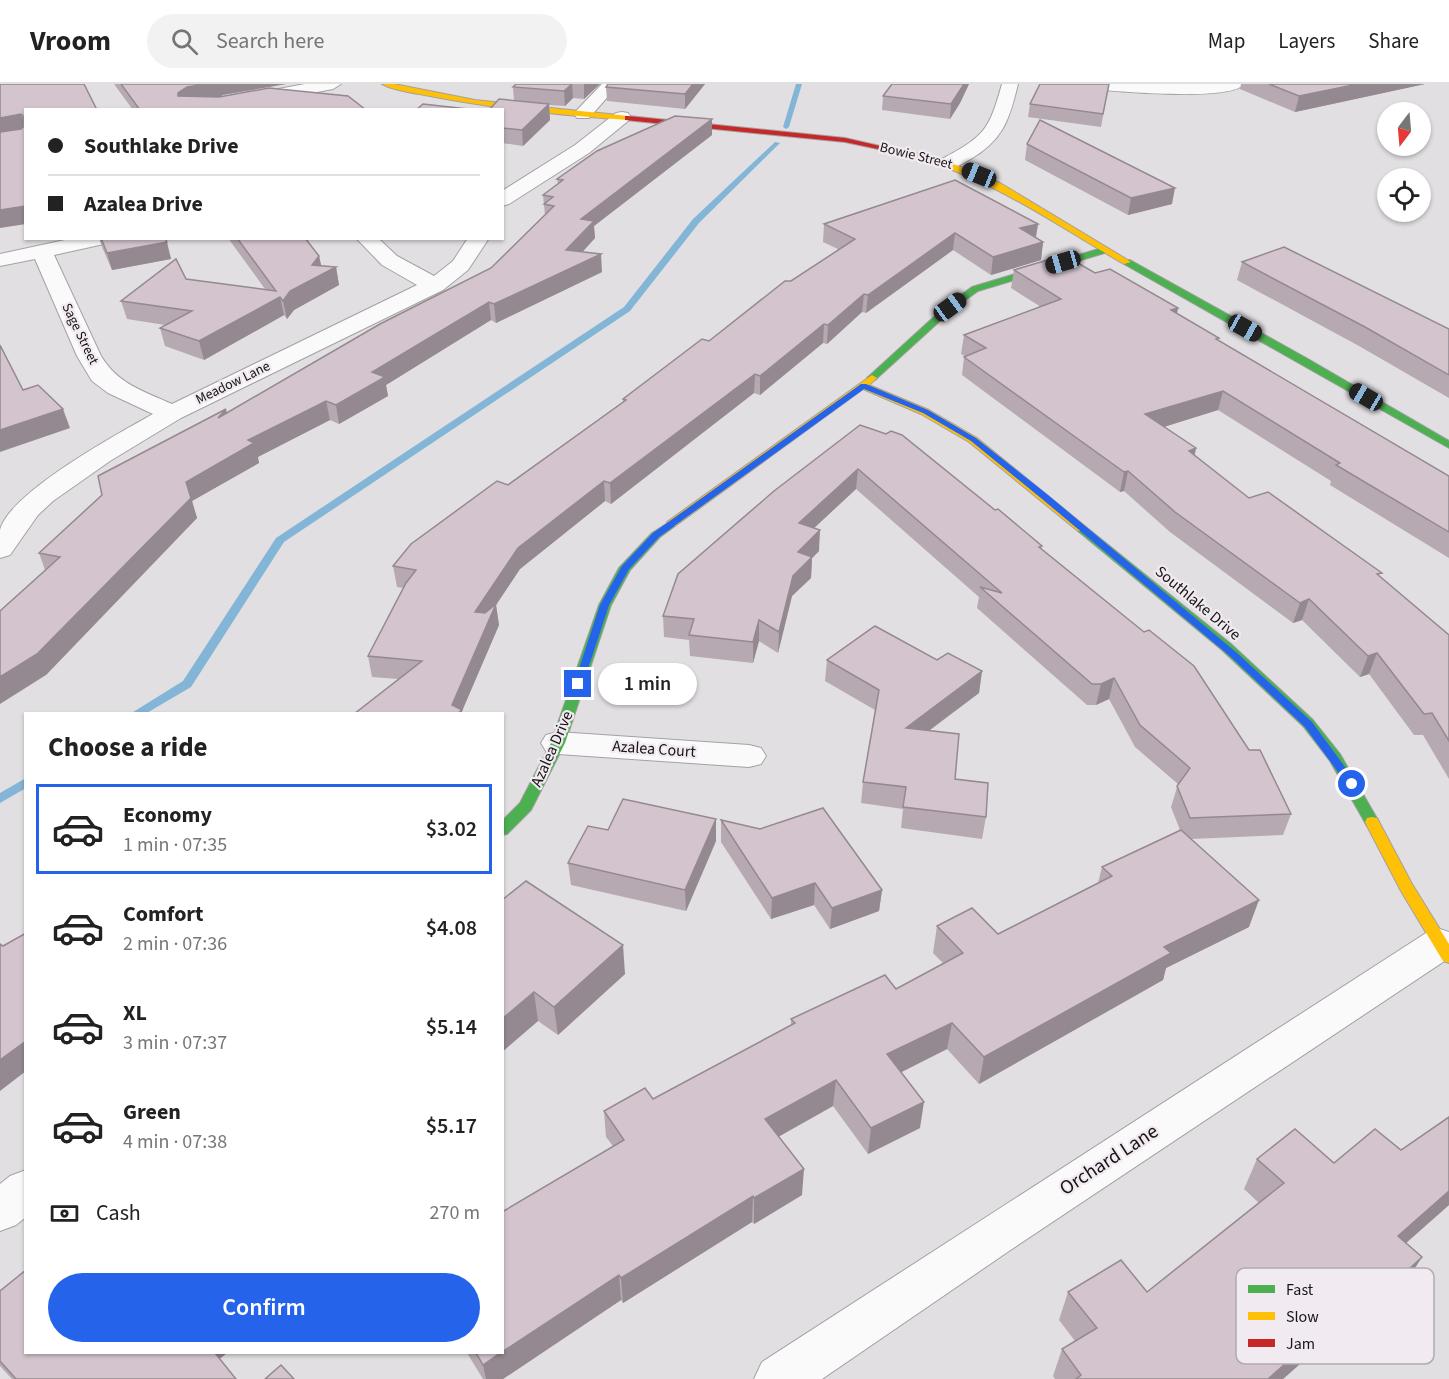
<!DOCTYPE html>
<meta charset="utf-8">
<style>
:root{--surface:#fff;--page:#f2f2f2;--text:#222;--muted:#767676;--line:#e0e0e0;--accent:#2563eb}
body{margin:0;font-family:"Source Sans 3",sans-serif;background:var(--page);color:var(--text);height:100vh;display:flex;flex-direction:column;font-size:22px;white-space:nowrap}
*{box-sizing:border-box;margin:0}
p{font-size:20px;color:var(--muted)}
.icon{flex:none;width:33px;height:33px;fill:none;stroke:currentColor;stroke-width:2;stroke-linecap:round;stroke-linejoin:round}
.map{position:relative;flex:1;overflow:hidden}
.sheet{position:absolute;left:24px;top:628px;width:480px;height:642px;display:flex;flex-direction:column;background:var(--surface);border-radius:0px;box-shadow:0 2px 4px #0004}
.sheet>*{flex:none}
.top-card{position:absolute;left:24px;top:24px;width:480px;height:132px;border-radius:0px;box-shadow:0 2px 4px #0004;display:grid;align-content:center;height:132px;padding:0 24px;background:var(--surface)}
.needle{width:39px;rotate:196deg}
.buttons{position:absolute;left:1377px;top:18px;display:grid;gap:12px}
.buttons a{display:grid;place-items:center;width:54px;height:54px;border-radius:50%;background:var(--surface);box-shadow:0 2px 4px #0004;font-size:30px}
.end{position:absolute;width:27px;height:27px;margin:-14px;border:8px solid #2563eb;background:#fff;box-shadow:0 0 0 3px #fff}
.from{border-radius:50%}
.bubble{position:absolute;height:42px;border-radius:21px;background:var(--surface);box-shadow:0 2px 4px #0004;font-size:20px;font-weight:600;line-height:42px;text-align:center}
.car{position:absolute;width:18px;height:36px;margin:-18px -9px;border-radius:8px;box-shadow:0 0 4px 2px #0007;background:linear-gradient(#222 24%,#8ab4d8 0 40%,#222 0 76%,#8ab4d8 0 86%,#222 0)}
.top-card b{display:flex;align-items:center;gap:21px;height:57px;font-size:22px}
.top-card b+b{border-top:2px solid var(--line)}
.top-card i{width:15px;height:15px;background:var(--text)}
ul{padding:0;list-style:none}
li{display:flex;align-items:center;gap:18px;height:90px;margin:0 12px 9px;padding:0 12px;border:3px solid transparent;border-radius:0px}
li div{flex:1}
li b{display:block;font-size:22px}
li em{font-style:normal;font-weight:600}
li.current{border-color:var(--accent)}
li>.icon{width:54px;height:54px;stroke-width:1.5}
h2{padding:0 24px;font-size:27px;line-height:72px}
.pay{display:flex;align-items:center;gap:15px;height:66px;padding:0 24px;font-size:22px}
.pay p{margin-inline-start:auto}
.cta{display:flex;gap:12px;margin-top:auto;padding:12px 24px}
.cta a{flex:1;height:69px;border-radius:36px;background:var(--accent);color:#fff;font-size:24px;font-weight:600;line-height:69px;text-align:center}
header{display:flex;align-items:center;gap:36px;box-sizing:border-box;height:84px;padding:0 30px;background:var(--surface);border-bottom:2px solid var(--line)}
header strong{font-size:28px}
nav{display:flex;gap:33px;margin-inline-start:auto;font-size:21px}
.search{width:420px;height:54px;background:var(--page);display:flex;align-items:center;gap:15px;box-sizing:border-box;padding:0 21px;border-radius:33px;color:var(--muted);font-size:22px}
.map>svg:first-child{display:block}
</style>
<header>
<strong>Vroom</strong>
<div class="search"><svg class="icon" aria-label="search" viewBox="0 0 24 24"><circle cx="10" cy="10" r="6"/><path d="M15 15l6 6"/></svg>Search here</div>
<nav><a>Map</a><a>Layers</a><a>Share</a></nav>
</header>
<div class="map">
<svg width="1449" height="1295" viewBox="0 0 1449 1295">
<rect width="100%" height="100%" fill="#e2dfe2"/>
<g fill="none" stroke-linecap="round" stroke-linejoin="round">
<g fill="#83b5d7" fill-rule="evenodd">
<polygon points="796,0 802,0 789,43 786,45 783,43"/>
<polygon points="775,58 780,59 699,139 630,227 284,458 191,603 145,630 130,630 183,597 276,454 624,223 693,135"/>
<polygon points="26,694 26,704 0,719 0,709"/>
</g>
<defs>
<g id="street">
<polygon points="305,0 341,0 333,5 222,26 183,26 191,21"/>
<polygon points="602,0 619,0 589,34 577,34 574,30 577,26"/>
<path d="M1002,0H1018C1009,37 1003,56 969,76C960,81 953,86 942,83L940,79L942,75C985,52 989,46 1002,0Z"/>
<path d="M1083,0H1244C1231,18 1116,7 1091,5Z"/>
<polygon points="622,28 628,29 631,33 628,37 589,69 509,120 502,122 502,107 575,61 616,29"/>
<path d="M74,154H116L113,158L54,171L101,272C118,300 143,307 172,320L417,201L382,181L356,154H378L397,172L434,192L453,177L468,154H489L468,186L443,206L181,334L110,377L53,417L38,431L10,471L0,474C0,465 0,454 0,446C9,409 119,349 153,330L108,309L92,297L77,272L35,175L0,182V170Z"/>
<polygon points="558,648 749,661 761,664 766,672 761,680 749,683 558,670 546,667 541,659 546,651"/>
<polygon points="1440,845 1449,848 1449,874 1009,1167 822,1295 754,1295 762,1278 1426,849"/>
<polygon points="26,1086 26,1133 16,1141 0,1147 0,1100 10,1092"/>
</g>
<g id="fast">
<polygon points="1105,163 1109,166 1108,168 978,207 953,225 875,296 867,294 947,221 972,203"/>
<polygon points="1124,176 1130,176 1308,275 1449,357 1449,364 1124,180"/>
<polygon points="671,437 675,438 675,442 660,453 630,486 611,521 565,659 531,726 507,750 502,751 502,737 520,719 551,659 599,521 619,484 652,449"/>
<polygon points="1082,442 1086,443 1231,560 1313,636 1340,670 1379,738 1377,742 1367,742 1330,677 1303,642 1222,566 1078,447 1078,443"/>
</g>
<g id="slow">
<path d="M382,0H394L475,16L628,32L632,34L628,36C562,31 496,25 430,12C415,9 395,7 382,0Z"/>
<path d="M911,68L944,76L1000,99L1131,178L1124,180C1051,138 991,93 908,72V68Z"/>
<polygon points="872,291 877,294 869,301 929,326 977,354 1086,443 1086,447 1078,447 969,358 921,330 863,305 675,442 667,442 667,438"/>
<polygon points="1372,733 1377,734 1412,800 1449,860 1449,879 1443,877 1401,807 1365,738 1367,734"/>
</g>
<polygon id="jam" points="628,32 845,54 915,70 911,72 845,58 625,36 625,32"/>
</defs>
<use href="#street" stroke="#a4a1a4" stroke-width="2"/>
<use href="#fast" stroke="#a4a1a4" stroke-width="2"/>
<use href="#slow" stroke="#a4a1a4" stroke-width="2"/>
<use href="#jam" stroke="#a4a1a4" stroke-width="2"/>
<use href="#street" fill="#fbfafb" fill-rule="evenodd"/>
<use href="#fast" fill="#4caf50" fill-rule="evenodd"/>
<use href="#slow" fill="#ffc107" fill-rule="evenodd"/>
<use href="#jam" fill="#c62828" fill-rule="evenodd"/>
</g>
<g fill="#b6a9b1">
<polygon points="114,0 286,0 222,11 222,12 366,26 133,26"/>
<polygon points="516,0 600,0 584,15 573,14 565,22 549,21 550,36 523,62 502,59 502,26 514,17 513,3"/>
<polygon points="608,0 705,0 685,25 607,17 606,3"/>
<polygon points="892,0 969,0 960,19 950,35 882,26 883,12"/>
<polygon points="1109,0 1101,43 1028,33 1030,20"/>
<polygon points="1241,0 1425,0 1295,28 1240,5"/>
<polygon points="712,51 594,142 595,154 582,168 602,188 496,239 491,236 386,301 388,312 339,340 330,336 257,373 259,379 192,417 197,434 46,591 45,486 39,469 227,329 491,184 545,131 543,111 558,100 557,95"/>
<polygon points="1027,60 1172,120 1128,131 1025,76"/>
<polygon points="824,140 1038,140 1036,154 1043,158 1041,176 991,191 953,166 866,229 862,228 827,260 823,259 760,311 754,309 611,420 605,417 520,485 496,521 499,541 462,627 462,630 354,630 398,595 372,593 368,572 404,504 397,503 393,482 623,318 623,315 709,257 791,197 840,166 823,158"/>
<polygon points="99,154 165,154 171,175 112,186 102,163"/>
<polygon points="228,154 305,154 319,172 321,182 336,183 339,201 294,226 287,235 284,231 204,276 165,262 160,244 165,241 127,235 121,217 265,205"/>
<polygon points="1242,178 1449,245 1449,314 1359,262 1237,196"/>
<polygon points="1014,186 1095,189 1178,224 1177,230 1219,254 1218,256 1449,392 1449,474 1330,401 1331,397 1218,326 1164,343 1196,364 1195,371 1249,414 1380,493 1449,551 1449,695 1423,651 1414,651 1369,590 1360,593 1302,536 1293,539 1170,448 1124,407 1120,408 962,291 964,273 965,272 961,270 964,251 1041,223 1011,204"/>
<polygon points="860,341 995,426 1042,462 1041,465 1291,730 1283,751 1191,755 1249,843 1166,884 1163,896 979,1000 947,965 901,988 920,1044 868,1070 833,1022 779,1052 802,1111 754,1140 752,1138 623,1219 621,1216 503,1295 483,1295 467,1269 502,1269 613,1062 606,1053 604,1027 653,1015 791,941 791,935 896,905 943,879 933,869 937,842 998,850 1098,799 1102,783 1180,746 1171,723 1178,700 1135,663 1109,615 1096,621 1087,621 977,524 979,513 856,405 814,444 819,467 812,474 811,494 792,512 778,569 759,557 753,579 690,572 689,556 664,553 663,532"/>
<polygon points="827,576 937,576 982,587 979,609 929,647 955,695 986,733 982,755 901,744 903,725 861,719 863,698 875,626 825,597"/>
<polygon points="721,736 882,806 879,827 830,845 814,821 771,835 721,758"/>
<polygon points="608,746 716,757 686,827 571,801 568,779"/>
<polygon points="502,816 625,890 558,951 538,937 502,968"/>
<polygon points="1449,1033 1449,1121 1406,1159 1422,1173 1404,1201 1377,1226 1369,1219 1283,1295 1055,1295 1053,1292 1062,1265 1075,1257 1059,1236 1068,1208 1147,1208 1259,1119 1244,1105 1257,1075 1334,1079 1401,1066"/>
<polygon points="0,1207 227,1269 220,1275 236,1295 12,1295 0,1282"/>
</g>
<g fill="#948990">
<polygon points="206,0 286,0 222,11 222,13 178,12 178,9 187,3"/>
<polygon points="572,0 573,14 565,22 564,7"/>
<polygon points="584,0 600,0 584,15"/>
<polygon points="693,0 705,0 685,25 685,10"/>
<polygon points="964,0 969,0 960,19 950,35 951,20"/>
<polygon points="1358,0 1425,0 1295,28 1299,12"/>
<polygon points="549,20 550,36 523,62 522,46"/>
<polygon points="21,30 26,46 0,50 0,34"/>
<polygon points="712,35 712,51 594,142 595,154 568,184 566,166 581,135"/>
<polygon points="1175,104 1172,120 1128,131 1131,114"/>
<polygon points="26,122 26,140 0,144 0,126"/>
<polygon points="1038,140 1035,157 1020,144"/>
<polygon points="955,149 953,166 866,229 868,211"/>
<polygon points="167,158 171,175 112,186 107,169"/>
<polygon points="1043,158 1041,176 991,191 993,173"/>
<polygon points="601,170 602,188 496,239 494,220"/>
<polygon points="319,172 323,189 336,183 339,201 294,226 287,235 283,217"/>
<polygon points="864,210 862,228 827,260 828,241"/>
<polygon points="280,213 284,231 204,276 199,257"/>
<polygon points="489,218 491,236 386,301 388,312 339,340 336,321 372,288"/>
<polygon points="1178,224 1174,242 1171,226"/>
<polygon points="824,240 823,259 760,311 760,292"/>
<polygon points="755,290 754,309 611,420 610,399"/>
<polygon points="1223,307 1218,326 1141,350 1145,330"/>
<polygon points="326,317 330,336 258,373 259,379 192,417 197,434 46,591 0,620 0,593 186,398 248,356"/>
<polygon points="63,325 70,344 0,368 0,346"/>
<polygon points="226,325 231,344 218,334"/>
<polygon points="1196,364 1191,384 1189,367"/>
<polygon points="858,385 856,405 798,459 799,439"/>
<polygon points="1128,387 1124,407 1120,408 1124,388"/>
<polygon points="604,397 605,417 520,485 496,521 499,541 462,627 462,630 453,630 452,621 478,549 475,528 518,464"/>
<polygon points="820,446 819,467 812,474 811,494 792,512 778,569 779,548 798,468"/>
<polygon points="1309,515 1302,536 1293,539 1300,519"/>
<polygon points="759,536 759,557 753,579 753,558"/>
<polygon points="1377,569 1369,590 1360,593 1368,572"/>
<polygon points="982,587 979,609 904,665 906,644"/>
<polygon points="1114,594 1109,615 1096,621 1101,600"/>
<polygon points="716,735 716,757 686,827 685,806"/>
<polygon points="815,799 814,821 771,835 772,814"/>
<polygon points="882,806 879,827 830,845 832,824"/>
<polygon points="1259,816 1249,843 1166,884 1163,896 979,1000 984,973 1164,863"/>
<polygon points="623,861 625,890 558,951 554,923"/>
<polygon points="534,908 538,937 502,968 502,935"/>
<polygon points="952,939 947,965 884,997 887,970"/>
<polygon points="26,957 26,987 0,1007 0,976"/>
<polygon points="836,996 833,1022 764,1061 765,1035"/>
<polygon points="924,1018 920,1044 868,1070 871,1044"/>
<polygon points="804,1085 802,1111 754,1140 754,1114"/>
<polygon points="1449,1107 1449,1121 1381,1181 1398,1152"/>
<polygon points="753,1112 752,1138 623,1219 621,1194"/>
<polygon points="1422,1173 1404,1201 1377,1226 1395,1198"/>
<polygon points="1386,1190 1369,1219 1283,1295 1268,1295"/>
<polygon points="619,1191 621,1216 503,1295 486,1295 483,1281 500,1269 502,1269 502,1268"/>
<polygon points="210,1269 227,1269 215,1278"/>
</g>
<g fill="#d4c4ce" stroke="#948990" stroke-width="1.5">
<polygon points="0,0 84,0 97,26 26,26 26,122 0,126 0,48 21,45 23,43 23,32 21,30 0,34"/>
<polygon points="121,0 206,0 187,3 178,9 178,12 219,13 269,4 348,12 366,26 140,26"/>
<polygon points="516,0 572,0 564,7 513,3"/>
<polygon points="608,0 693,0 685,10 606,3"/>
<polygon points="892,0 964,0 951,20 883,12"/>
<polygon points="1040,0 1109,0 1103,30 1030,20"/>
<polygon points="1269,0 1358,0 1299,12"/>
<polygon points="499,15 549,20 522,46 502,44 502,26 489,26"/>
<polygon points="423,20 477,26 416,26"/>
<polygon points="675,32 712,35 581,135 594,137 566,166 601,170 494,220 489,218 372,288 385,293 336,321 326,317 248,356 254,359 186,398 191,414 37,570 0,593 0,527 60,473 39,469 102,411 98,392 226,325 218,334 380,240 491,184 554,122 544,120 553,113 543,111 563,96 557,95 597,67"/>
<polygon points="1040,36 1175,104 1131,114 1027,60"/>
<polygon points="955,96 1038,140 1020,144 1043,158 993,173 955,149 868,211 864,210 828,241 824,240 760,292 755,290 610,399 604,397 518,464 475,528 485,529 496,520 452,621 462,626 457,630 354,630 422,577 368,572 406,499 416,486 393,482 411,460 497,397 508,401 626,316 623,315 702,255 709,257 785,197 791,197 855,155 824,140"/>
<polygon points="101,154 165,154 167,158 107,169"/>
<polygon points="237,154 305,154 319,172 312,181 336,183 290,207 283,217 280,213 199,257 160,244 192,227 121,217 176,175 186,195 276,207"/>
<polygon points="1284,163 1449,245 1449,291 1365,243 1242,178"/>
<polygon points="1064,171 1095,189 1110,185 1178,224 1171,226 1219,254 1216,255 1449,392 1449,448 1336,381 1340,379 1223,307 1145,330 1196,364 1189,367 1249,414 1268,408 1382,489 1377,490 1449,551 1449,657 1432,629 1424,630 1377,569 1368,572 1309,515 1300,519 1175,428 1128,387 1124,388 964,273 986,264 964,251 1061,215 1014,186"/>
<polygon points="0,261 23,306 38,301 63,325 0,346"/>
<polygon points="860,341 886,350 891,347 902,351 995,426 998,425 1042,462 1039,463 1144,548 1149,546 1194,582 1249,666 1260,666 1291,730 1190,734 1177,702 1190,684 1140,641 1114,594 1101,600 1092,600 980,503 1002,509 858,385 799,439 820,446 798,468 812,473 793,492 779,548 759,536 753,558 689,551 694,535 663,532 678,490 774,407"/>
<polygon points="875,542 937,576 948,569 982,587 906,644 959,650 955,695 988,699 986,733 903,723 906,703 863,698 879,606 827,576"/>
<polygon points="623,715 716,735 685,806 568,779 588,742 608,746"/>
<polygon points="823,724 882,806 832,824 815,799 772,814 721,736 760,745"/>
<polygon points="1181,746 1259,816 1164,863 1171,869 984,973 952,939 887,970 924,1018 871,1044 836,996 765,1035 804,1085 754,1114 753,1112 621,1194 619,1191 502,1268 502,1128 624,1056 604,1027 645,1004 653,1015 795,939 791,935 885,891 896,905 963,869 937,842 972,824 998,850 1112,792 1102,783"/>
<polygon points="526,797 623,861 554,923 534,908 502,935 502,816"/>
<polygon points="26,849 26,957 0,976 0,860 3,862"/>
<polygon points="1449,1033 1449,1107 1398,1152 1422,1173 1395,1198 1386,1190 1268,1295 1076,1295 1081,1291 1062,1265 1097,1244 1068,1208 1121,1176 1147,1208 1284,1099 1257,1075 1295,1045 1334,1079 1375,1045 1401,1066"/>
<polygon points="26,1186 26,1269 215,1269 236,1295 16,1295 0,1277 0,1207"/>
<polygon points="476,1269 500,1269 483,1281"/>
<polygon points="281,1281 294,1295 265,1295"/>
</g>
<polygon fill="#2563eb" points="861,300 866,300 928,326 976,354 1048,411 1237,569 1312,638 1356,698 1356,703 1349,703 1305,643 1231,573 1042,415 971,357 923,329 864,305 659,453 629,485 609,521 583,600 575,602 574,600 600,521 622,482 653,449"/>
<g text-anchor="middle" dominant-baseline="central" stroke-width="4.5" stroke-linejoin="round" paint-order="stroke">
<g font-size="14" fill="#171517" stroke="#f1ebf1">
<text transform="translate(916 72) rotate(14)">Bowie Street</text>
<text transform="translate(80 250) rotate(64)">Sage Street</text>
<text transform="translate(233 299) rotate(-26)">Meadow Lane</text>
</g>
<g font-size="16" fill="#171517" stroke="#f1ebf1">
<text transform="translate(1198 519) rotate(40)">Southlake Drive</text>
<text transform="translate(552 665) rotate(-66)">Azalea Drive</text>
<text transform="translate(654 665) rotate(4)">Azalea Court</text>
</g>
<g font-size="20" fill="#171517" stroke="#f1ebf1">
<text transform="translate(1109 1076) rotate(-33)">Orchard Lane</text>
</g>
</g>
<rect x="1236" y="1184" width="198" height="96" rx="9" fill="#f1ebf1" stroke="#b0abb0" stroke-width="1.5"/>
<rect x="1248" y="1201" width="27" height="8" fill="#4caf50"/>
<rect x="1248" y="1228" width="27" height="8" fill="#ffc107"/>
<rect x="1248" y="1255" width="27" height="8" fill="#c62828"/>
<g font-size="16" fill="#171517">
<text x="1286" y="1211">Fast</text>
<text x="1286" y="1238">Slow</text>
<text x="1286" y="1265">Jam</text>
</g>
</svg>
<div class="buttons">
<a><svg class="needle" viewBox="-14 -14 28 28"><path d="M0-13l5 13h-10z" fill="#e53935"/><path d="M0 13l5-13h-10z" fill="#767676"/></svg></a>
<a><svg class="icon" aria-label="locate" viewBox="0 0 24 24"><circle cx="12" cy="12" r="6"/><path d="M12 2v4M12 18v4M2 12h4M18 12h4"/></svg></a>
</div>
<i class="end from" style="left:1352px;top:700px"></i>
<i class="end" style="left:578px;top:600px"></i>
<div class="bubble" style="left:598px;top:579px;width:99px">1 min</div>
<i class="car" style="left:979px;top:91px;rotate:292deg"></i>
<i class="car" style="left:1063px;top:178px;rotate:254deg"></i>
<i class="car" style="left:950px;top:223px;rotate:54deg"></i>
<i class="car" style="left:1245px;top:244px;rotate:119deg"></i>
<i class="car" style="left:1366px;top:313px;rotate:300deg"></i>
<div class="top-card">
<b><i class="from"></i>Southlake Drive</b>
<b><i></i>Azalea Drive</b>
</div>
<section class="sheet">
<h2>Choose a ride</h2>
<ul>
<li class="current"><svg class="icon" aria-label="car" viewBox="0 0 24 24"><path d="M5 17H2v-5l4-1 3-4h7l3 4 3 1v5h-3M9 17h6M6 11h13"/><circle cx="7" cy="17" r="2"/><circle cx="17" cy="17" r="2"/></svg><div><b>Economy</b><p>1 min · 07:35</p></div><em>$3.02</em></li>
<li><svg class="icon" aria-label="car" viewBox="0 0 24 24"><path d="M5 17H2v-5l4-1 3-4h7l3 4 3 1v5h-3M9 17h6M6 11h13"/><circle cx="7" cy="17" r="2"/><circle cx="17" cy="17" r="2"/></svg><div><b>Comfort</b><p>2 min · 07:36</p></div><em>$4.08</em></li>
<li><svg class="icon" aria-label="car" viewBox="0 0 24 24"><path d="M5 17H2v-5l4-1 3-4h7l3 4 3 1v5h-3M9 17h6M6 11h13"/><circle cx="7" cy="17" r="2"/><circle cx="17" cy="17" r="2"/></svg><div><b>XL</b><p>3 min · 07:37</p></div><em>$5.14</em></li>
<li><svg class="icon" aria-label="car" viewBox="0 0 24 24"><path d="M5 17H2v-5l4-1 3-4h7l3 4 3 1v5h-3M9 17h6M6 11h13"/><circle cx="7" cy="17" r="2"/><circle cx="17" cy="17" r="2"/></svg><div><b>Green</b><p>4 min · 07:38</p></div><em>$5.17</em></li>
</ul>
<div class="pay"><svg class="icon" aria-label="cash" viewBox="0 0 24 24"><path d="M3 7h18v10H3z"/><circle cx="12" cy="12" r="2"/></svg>Cash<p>270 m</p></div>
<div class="cta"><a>Confirm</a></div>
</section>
</div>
